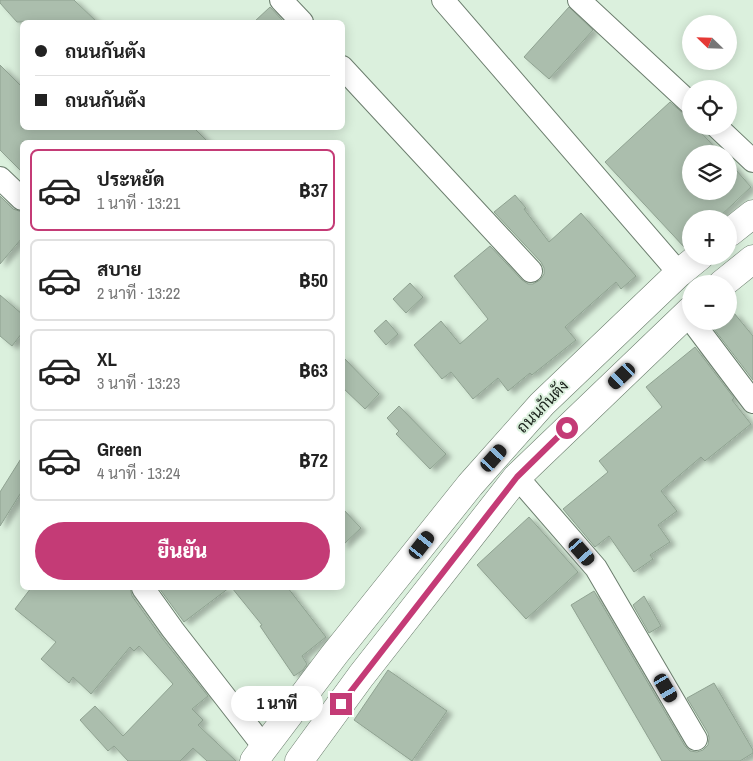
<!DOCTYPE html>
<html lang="th">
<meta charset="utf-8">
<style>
:root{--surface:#fff;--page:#f2f2f2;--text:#222;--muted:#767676;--line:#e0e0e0;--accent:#c43b76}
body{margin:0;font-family:"Archivo Narrow",Sarabun,sans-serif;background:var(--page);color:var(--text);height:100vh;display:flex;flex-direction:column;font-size:19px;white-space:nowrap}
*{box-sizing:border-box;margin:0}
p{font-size:16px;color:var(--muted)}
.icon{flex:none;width:28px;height:28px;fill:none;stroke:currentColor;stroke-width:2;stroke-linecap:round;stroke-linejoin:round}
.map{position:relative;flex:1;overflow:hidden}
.drawer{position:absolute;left:20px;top:140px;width:325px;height:450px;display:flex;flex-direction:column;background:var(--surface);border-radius:8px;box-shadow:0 2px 12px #0003}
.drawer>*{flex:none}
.hud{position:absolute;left:20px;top:20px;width:325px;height:110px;border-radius:8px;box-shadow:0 2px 12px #0003;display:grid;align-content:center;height:110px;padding:0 15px;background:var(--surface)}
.needle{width:32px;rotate:293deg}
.fabs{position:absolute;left:682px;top:15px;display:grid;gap:10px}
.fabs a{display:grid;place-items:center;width:55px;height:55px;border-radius:50%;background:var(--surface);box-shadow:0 2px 12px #0003;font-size:25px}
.end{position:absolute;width:22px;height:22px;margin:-11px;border:6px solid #c43b76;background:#fff;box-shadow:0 0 0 2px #fff}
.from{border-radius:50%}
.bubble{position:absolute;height:35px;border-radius:18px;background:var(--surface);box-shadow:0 2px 12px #0003;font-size:16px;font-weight:800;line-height:35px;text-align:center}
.car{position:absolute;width:15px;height:30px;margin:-15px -8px;border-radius:6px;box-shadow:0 0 4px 1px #0007;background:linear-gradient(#222 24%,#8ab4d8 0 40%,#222 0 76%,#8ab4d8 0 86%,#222 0)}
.hud b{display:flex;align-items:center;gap:18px;height:48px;font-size:19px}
.hud b+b{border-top:1px solid var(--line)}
.hud i{width:12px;height:12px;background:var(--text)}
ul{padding:9px 0 0;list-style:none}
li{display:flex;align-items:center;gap:15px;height:82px;margin:0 10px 8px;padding:0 5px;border:2px solid var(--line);border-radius:8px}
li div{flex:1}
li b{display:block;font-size:19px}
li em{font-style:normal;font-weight:800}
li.selected{border-color:var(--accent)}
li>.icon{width:45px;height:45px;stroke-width:1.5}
.button{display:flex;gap:10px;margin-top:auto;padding:10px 15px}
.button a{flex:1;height:58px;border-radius:30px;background:var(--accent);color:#fff;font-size:20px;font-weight:800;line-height:58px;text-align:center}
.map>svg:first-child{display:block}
</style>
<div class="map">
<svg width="753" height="761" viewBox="0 0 753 761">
<defs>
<filter id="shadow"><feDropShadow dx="5.5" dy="3" stdDeviation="2.5" flood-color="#0004"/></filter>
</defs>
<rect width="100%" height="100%" fill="#dbf0dd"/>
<g fill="#abbead" stroke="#8fa291" filter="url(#shadow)">
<polygon points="0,0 74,0 97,22 17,22 0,3"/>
<polygon points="270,7 284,22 254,22"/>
<polygon points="569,7 593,30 549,79 524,57"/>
<polygon points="0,65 22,87 22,128 194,128 208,142 22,142 22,172 0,150"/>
<polygon points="670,102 685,115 691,122 691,126 695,126 721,154 691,154 691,191 729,191 729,162 751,187 717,219 691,219 691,243 685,248 605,162"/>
<polygon points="515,195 526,208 524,209 549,242 581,213 636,276 621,289 616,282 565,327 576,340 532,375 530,373 508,391 498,378 473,399 451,372 442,379 414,345 441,321 460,344 488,319 454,276 490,246 522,280 528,284 533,284 540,280 544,274 544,268 541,262 494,212"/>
<polygon points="0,196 13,209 22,212 22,238 0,264"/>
<polygon points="410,283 423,297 406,313 393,299"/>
<polygon points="0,295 22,314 22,333 12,346 0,336"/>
<polygon points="734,313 753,336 753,380 714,329 724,321 729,321 729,317"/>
<polygon points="386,320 398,334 386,345 374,331"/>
<polygon points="695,347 734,398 732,400 751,424 705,461 701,457 661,491 677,511 658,525 670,542 650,555 653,559 634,572 609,536 595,547 563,509 608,472 599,461 662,407 646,387"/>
<polygon points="342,356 379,394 365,409 342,387"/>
<polygon points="399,406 446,454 430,469 396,434 399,431 387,418"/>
<polygon points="22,457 22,491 0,526 0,492"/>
<polygon points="342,508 361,528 342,546"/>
<polygon points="529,517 578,572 526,619 477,565"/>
<polygon points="31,588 130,588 132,596 162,638 208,696 192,709 203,720 198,725 236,761 207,761 193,748 180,761 128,761 114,746 108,751 80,720 95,706 123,736 173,684 139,646 134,651 130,647 91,694 73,677 69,683 41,659 56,642 15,609"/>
<polygon points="159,588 229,588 184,622"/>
<polygon points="232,588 288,588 326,637 302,656 307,664 303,670 294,676 260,626 262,625"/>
<polygon points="594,591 685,746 690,751 697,752 703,750 708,745 709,738 708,733 687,698 714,683 753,750 753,753 740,761 662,761 571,605"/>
<polygon points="644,596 661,626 649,633 633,605"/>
<polygon points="388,670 447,711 412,761 354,720"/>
</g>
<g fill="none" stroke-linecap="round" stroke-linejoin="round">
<defs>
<g id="minor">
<polyline points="281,0 302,22"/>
<polyline points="443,0 679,273"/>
<polyline points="579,0 691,104"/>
<polyline points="342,67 531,271"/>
<polyline points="716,126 753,161"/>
<polyline points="0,178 22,199"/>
<polyline points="692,321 753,402"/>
<polyline points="517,477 596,568 696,739"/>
<polyline points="143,588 173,630 264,747"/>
</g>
<g id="major">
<polyline points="729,233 753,214"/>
<polyline points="722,284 753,259"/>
<polyline points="254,761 334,655 470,485 542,404 679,273 700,256"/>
<polyline points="299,761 361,676 517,477 691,310"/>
</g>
</defs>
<use href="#minor" stroke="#6c7e6e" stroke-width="24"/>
<use href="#major" stroke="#6c7e6e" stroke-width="29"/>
<use href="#minor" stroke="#fff" stroke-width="22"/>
<use href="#major" stroke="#fff" stroke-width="28"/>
</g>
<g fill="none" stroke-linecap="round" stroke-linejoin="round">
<polyline stroke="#c43b76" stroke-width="6" points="341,704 517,477 567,428"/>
</g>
<g text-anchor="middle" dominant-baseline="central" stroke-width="4" stroke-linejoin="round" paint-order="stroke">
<g font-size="16" fill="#182019" stroke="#dbf0dd">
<text transform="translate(542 406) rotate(-46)">ถนนกันตัง</text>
</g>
</g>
</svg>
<div class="fabs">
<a><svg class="needle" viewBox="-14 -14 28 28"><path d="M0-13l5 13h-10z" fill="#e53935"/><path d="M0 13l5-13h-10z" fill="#767676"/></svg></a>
<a><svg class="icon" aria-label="locate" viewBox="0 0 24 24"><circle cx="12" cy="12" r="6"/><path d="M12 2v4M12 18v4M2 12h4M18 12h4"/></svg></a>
<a><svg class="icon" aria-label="layers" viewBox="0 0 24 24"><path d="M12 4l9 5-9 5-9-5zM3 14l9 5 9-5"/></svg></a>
<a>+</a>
<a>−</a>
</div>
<i class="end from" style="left:567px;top:428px"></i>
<i class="end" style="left:341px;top:704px"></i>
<div class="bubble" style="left:231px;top:686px;width:92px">1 นาที</div>
<i class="car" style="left:622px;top:376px;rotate:227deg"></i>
<i class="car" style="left:494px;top:458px;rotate:42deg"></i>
<i class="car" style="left:422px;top:545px;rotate:38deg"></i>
<i class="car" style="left:582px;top:552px;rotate:139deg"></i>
<i class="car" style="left:666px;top:688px;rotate:150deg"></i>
<div class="hud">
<b><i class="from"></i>ถนนกันตัง</b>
<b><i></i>ถนนกันตัง</b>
</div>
<section class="drawer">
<ul>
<li class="selected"><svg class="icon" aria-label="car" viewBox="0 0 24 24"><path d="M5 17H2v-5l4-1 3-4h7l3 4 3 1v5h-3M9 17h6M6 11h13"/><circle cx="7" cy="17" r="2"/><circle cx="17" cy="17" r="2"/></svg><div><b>ประหยัด</b><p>1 นาที · 13:21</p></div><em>฿37</em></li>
<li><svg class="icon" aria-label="car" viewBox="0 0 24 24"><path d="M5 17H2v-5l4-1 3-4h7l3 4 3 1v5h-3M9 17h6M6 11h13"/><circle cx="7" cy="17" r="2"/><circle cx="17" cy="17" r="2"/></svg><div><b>สบาย</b><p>2 นาที · 13:22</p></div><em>฿50</em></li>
<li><svg class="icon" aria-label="car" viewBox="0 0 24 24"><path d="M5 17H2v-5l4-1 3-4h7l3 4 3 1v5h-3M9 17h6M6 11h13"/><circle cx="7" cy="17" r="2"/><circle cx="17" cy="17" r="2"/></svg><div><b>XL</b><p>3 นาที · 13:23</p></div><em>฿63</em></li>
<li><svg class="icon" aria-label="car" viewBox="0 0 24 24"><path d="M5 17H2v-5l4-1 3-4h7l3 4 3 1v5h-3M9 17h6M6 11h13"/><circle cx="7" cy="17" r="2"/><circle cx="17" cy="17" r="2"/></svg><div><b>Green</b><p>4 นาที · 13:24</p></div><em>฿72</em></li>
</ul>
<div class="button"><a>ยืนยัน</a></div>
</section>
</div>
